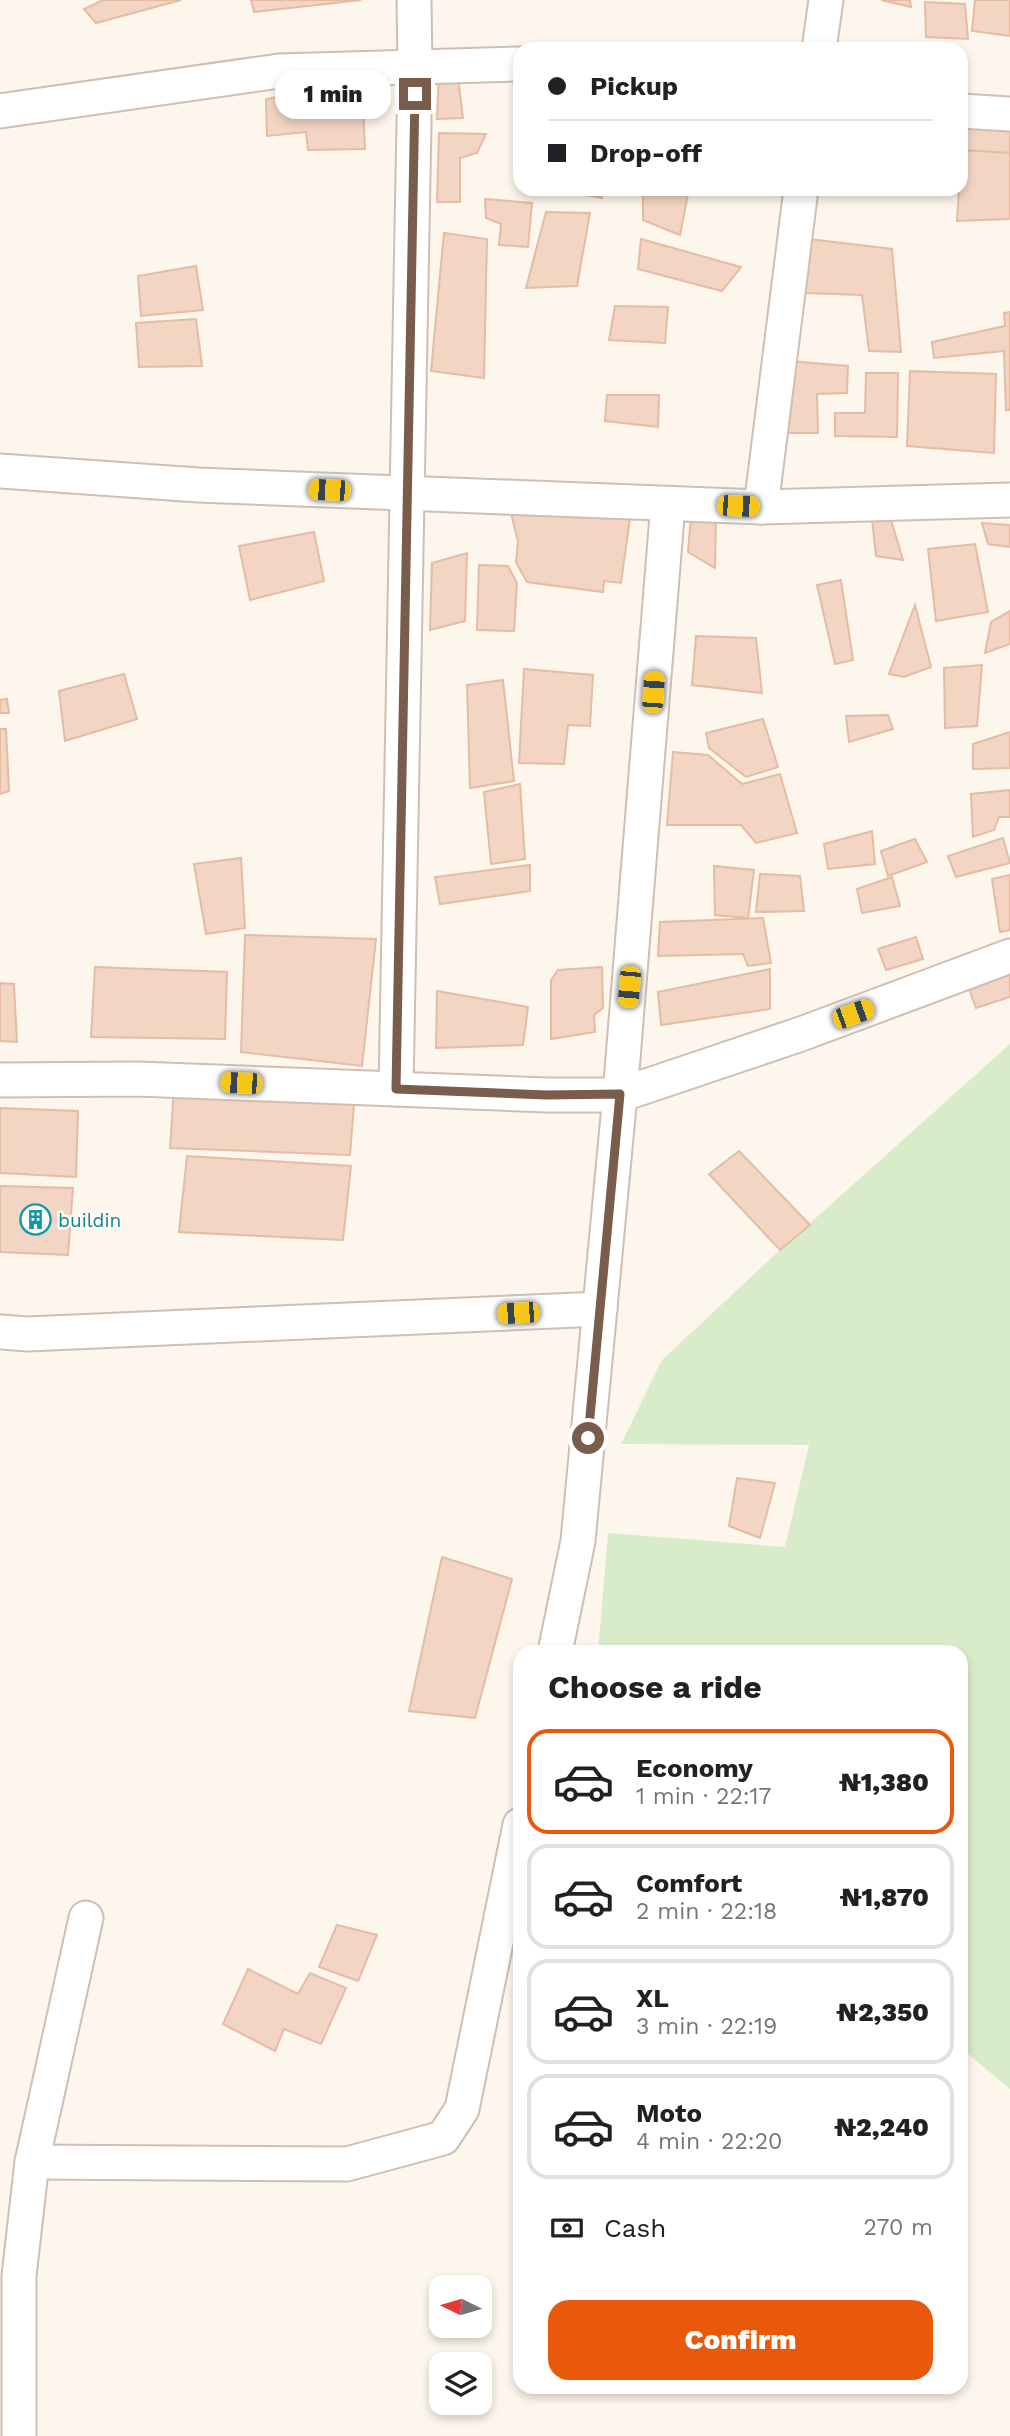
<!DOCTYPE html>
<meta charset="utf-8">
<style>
:root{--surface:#fff;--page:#f2f2f2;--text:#202124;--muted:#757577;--line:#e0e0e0;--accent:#ea580c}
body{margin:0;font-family:"Work Sans",sans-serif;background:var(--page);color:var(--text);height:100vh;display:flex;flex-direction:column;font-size:26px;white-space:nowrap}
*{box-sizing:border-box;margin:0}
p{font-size:23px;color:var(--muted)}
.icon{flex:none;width:38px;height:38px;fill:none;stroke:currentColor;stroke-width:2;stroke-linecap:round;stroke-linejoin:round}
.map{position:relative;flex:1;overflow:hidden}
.details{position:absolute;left:513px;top:1645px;width:455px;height:749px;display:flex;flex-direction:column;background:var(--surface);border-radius:21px;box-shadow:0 4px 10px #0003}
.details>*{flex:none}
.top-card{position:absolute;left:513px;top:42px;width:455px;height:154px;border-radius:21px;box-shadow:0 4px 10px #0003;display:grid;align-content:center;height:154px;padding:0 35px;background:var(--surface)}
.needle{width:46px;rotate:275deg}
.buttons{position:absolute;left:429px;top:2275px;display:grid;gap:14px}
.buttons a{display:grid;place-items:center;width:63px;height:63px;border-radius:14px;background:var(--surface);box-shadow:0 4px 10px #0003;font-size:35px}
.end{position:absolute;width:32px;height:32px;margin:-16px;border:9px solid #7a5c4d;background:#fff;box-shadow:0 0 0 4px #fff}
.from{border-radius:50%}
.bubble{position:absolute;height:49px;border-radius:21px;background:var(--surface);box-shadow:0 4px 10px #0003;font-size:23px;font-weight:800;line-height:49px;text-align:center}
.car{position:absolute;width:21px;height:42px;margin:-21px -10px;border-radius:9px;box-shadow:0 0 5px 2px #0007;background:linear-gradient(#f5c518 24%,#345 0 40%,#f5c518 0 76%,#345 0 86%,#f5c518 0)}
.top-card b{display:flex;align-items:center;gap:24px;height:66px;font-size:26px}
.top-card b+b{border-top:2px solid var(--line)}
.top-card i{width:18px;height:18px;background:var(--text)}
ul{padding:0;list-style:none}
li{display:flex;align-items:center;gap:21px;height:105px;margin:0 14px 10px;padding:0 21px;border:4px solid var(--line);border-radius:21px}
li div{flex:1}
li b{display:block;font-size:26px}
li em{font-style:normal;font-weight:800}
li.active{border-color:var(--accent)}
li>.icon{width:63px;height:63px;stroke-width:1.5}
h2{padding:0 35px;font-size:32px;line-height:84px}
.pay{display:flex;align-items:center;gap:18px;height:77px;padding:0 35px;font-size:26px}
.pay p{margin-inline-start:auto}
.cta{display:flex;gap:14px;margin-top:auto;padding:14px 35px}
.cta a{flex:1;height:80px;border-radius:21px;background:var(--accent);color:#fff;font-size:28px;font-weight:800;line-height:80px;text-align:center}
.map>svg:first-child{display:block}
</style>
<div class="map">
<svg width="1010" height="2436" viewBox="0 0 1010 2436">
<rect width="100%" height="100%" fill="#fdf6ec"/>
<polygon fill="#d8ecc9" points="1010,1044 1010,2089 961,2048 961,1652 598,1652 608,1533 785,1547 809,1445 621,1444 662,1360 780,1250"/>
<g fill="#f3d5c3" stroke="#e6bba3" stroke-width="2">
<polygon points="103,0 181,0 96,23 84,9"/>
<polygon points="251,0 361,0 254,12"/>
<polygon points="881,0 910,0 911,7"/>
<polygon points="975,0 1010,0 1010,36 972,31"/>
<polygon points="925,2 965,4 968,39 926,37"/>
<polygon points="439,74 458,78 463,118 437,119"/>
<polygon points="362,82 365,149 308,150 306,132 267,136 266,99"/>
<polygon points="961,121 1010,128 1010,155 961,150"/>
<polygon points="439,133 486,134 477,153 460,158 460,202 437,202"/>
<polygon points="961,150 1010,153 1010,219 957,221 959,189 961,189"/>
<polygon points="554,189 602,189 602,198"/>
<polygon points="643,189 689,189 680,235 643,220"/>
<polygon points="485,199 532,203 528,247 499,245 501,224 486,218"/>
<polygon points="546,212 590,213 577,286 526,288"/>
<polygon points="444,233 487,239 484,378 431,371"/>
<polygon points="641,239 741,267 722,291 638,269"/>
<polygon points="809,239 892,249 901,352 869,351 862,295 804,293"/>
<polygon points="196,266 203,310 141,316 138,276"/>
<polygon points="615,306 668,307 665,343 609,340"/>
<polygon points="1010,312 1010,410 1006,410 1004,351 934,358 932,342 1005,326 1004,313"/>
<polygon points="196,319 202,366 139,367 136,323"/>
<polygon points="789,361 848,366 847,393 817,394 818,433 783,433"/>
<polygon points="910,371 996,374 994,453 907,446"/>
<polygon points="866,373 898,373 897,437 835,436 835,413 865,413"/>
<polygon points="607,395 659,395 658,427 605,421"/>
<polygon points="509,505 631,511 621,583 604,581 603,592 527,582 516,562 518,541"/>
<polygon points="691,517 716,517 715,568 688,552"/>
<polygon points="872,519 891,520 903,560 876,556"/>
<polygon points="982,523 1010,525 1010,547 988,544"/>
<polygon points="314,532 324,581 250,600 239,546"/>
<polygon points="975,544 988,612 936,621 928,549"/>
<polygon points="467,553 465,621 430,630 432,563"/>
<polygon points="479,565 508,566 517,583 514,631 477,630"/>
<polygon points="841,580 853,660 835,664 817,585"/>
<polygon points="915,605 931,667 904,677 889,674"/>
<polygon points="1010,611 1010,644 985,653 991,622"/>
<polygon points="696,636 756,638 762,693 692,685"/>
<polygon points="982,665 977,726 945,728 944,668"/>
<polygon points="524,669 593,675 590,726 568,725 564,764 519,763"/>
<polygon points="124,674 137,719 65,741 59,691"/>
<polygon points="503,680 514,781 470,788 467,685"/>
<polygon points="7,699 9,713 0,713 0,700"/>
<polygon points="888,715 893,729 849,742 846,716"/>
<polygon points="763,719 778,767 746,777 709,748 706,733"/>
<polygon points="0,729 6,729 9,791 0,794"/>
<polygon points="1010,732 1010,768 973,769 973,744"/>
<polygon points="673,752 708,755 742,784 780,774 797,833 756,843 741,825 667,825"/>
<polygon points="520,784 525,859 491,864 484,792"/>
<polygon points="1010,790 1010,817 999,817 994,830 973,837 971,794"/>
<polygon points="872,831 875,864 828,869 824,844"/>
<polygon points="1003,838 1010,863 956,877 948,856"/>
<polygon points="915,839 927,862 888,876 881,851"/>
<polygon points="241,858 245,928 206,934 194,864"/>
<polygon points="530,865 530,891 440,904 435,877"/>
<polygon points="714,866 754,870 748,918 715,915"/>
<polygon points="760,874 800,876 804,911 756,912"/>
<polygon points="1010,875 1010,930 1000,932 992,879"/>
<polygon points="892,877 900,906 862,913 857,889"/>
<polygon points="763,918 771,963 748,966 743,954 658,956 660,922"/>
<polygon points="245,935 376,939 362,1066 241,1052"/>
<polygon points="916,937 923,959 886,970 878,949"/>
<polygon points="1010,965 1010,997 976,1008 965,978"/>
<polygon points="95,967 227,972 225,1039 91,1037"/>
<polygon points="602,967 603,1008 594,1015 595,1032 551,1039 551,980 558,970"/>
<polygon points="770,969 770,1009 661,1025 658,992"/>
<polygon points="0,983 14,984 17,1042 0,1041"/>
<polygon points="437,991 528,1007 523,1045 436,1048"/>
<polygon points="174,1089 355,1092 350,1155 170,1148"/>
<polygon points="0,1108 78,1111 76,1177 0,1173"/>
<polygon points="739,1151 810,1225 780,1250 709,1174"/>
<polygon points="187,1156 351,1166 343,1240 179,1232"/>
<polygon points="0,1186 73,1188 68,1255 0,1252"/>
<polygon points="737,1478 775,1483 760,1538 729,1526"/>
<polygon points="442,1557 512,1579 475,1718 409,1711"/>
<polygon points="337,1925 377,1935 358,1981 319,1967"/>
<polygon points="248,1969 298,1994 310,1973 346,1988 321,2044 284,2029 275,2051 223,2024"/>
</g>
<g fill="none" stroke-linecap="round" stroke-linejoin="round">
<defs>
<g id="street">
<polyline points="819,49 826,0"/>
<polyline points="0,111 279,71 520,64"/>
<polyline points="961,111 1010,114"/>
<polyline points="0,471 198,485 761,507 1010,500"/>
<polyline points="761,507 801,189"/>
<polyline points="0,1080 138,1079 547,1095 620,1095 801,1034 1010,956"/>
<polyline points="396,1089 415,68 414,0"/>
<polyline points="0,1332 28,1334 600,1309"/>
<polyline points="555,1652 578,1541 620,1095 668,504"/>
<polyline points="32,2162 347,2164 443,2138 462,2109 520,1825"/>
<polyline points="19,2436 19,2276 32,2162 86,1918"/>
</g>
</defs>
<use href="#street" stroke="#d1beb0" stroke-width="37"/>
<use href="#street" stroke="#fff" stroke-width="33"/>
</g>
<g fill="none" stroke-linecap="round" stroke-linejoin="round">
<polyline stroke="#7a5c4d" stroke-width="9" points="415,94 396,1089 547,1095 620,1094 588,1438"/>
</g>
<defs>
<symbol id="building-ring" viewBox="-11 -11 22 22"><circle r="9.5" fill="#fffaf3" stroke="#0f9aa8" stroke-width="1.5"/><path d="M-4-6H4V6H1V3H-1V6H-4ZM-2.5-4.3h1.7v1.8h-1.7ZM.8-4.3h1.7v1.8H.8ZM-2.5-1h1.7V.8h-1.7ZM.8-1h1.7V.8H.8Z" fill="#0f9aa8"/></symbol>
</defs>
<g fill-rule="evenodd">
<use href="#building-ring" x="18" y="1202" width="35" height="35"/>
</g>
<g text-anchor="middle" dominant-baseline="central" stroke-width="5" stroke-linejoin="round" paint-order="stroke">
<g font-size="19" fill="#0d838f" stroke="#fffaf3" text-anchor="start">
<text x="58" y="1220">buildin</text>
</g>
</g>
</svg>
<div class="buttons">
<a><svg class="needle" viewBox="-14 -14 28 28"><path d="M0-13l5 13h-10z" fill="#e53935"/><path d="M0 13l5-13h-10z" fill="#757577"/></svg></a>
<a><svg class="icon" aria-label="layers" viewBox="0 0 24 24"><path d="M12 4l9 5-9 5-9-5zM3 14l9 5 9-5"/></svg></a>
</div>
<i class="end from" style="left:588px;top:1438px"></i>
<i class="end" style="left:415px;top:94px"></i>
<div class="bubble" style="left:275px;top:70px;width:116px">1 min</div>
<i class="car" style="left:329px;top:490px;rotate:272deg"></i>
<i class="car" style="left:738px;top:506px;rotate:92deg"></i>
<i class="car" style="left:653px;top:692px;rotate:4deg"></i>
<i class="car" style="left:629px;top:987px;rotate:185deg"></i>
<i class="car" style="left:853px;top:1014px;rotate:70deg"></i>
<i class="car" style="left:241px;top:1083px;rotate:272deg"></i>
<i class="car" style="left:518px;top:1313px;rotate:267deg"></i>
<div class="top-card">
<b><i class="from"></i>Pickup</b>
<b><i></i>Drop-off</b>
</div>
<section class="details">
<h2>Choose a ride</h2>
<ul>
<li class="active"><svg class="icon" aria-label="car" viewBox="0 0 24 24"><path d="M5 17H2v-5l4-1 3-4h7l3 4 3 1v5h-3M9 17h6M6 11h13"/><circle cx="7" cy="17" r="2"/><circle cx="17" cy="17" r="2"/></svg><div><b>Economy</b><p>1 min · 22:17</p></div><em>₦1,380</em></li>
<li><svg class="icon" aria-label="car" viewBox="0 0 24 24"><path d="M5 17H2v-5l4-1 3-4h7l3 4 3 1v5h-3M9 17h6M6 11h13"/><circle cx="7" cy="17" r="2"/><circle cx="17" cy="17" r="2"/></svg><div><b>Comfort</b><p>2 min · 22:18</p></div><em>₦1,870</em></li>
<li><svg class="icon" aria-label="car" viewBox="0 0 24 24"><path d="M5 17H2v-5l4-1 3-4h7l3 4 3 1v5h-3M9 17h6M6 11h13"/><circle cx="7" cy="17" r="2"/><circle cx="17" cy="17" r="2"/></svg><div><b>XL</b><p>3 min · 22:19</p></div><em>₦2,350</em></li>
<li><svg class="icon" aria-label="car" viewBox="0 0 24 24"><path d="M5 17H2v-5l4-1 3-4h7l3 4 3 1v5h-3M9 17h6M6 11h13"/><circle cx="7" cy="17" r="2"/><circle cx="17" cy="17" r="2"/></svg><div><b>Moto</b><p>4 min · 22:20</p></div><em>₦2,240</em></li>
</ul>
<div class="pay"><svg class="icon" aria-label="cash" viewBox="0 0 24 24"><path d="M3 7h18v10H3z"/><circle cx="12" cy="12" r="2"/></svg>Cash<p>270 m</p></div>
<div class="cta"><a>Confirm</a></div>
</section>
</div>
